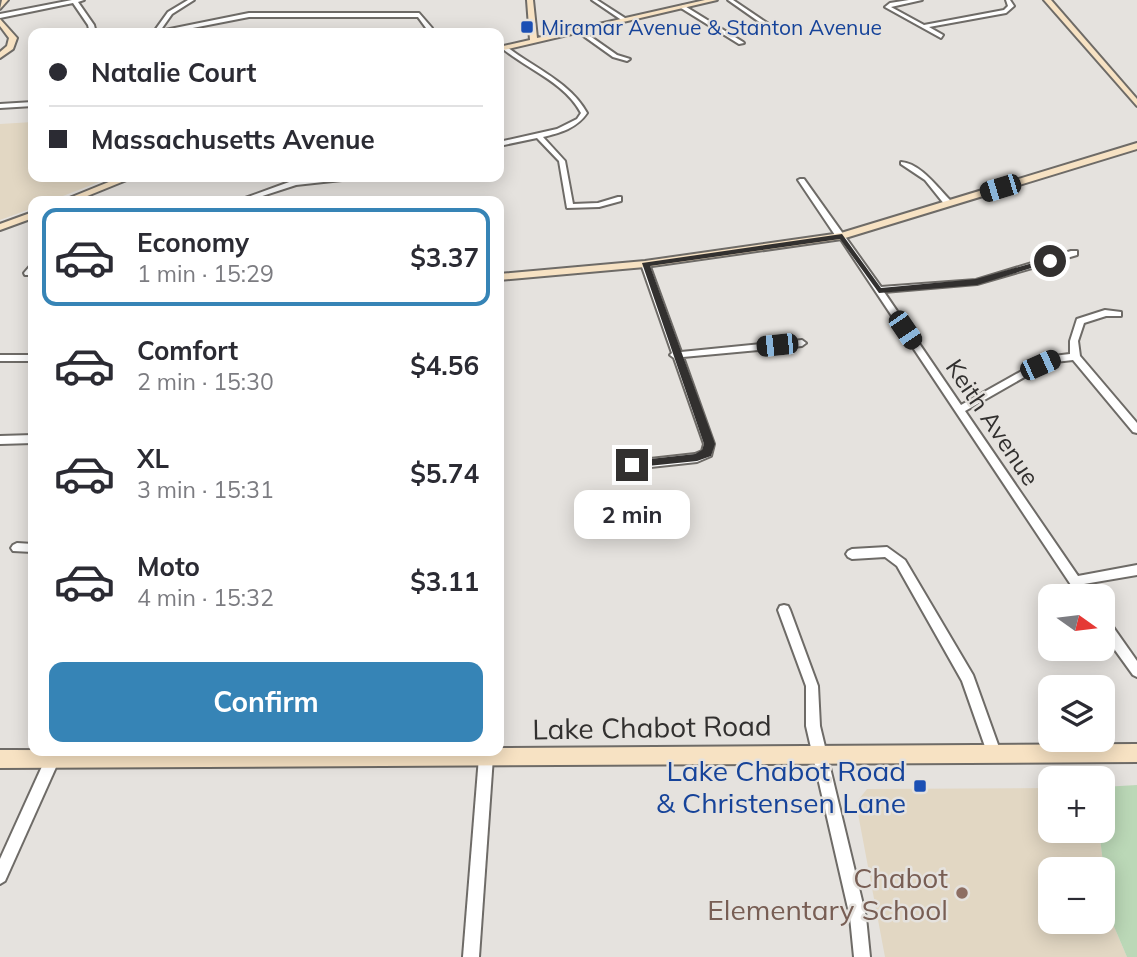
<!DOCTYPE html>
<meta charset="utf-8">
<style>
:root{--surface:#fff;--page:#f2f2f3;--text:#2b2b33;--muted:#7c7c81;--line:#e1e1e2;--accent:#3684b6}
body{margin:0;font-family:Mulish,sans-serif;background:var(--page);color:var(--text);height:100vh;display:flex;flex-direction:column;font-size:26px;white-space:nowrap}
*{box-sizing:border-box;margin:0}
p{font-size:23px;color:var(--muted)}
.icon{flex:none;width:38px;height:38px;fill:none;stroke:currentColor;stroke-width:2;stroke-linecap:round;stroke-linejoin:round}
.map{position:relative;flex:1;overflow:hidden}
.sheet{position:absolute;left:28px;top:196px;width:476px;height:560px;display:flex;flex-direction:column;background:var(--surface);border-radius:14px;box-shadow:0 4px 18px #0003}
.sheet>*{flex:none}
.banner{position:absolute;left:28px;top:28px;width:476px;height:154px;border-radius:14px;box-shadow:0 4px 18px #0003;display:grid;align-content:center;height:154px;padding:0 21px;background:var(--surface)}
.needle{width:46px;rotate:104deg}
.buttons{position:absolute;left:1038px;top:584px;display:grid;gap:14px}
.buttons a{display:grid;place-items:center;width:77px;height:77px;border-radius:14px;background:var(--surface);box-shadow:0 4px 18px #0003;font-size:35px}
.end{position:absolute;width:32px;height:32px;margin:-16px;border:9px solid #32302f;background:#fff;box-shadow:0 0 0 4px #fff}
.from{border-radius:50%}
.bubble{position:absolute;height:49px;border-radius:14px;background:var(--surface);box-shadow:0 4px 18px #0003;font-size:23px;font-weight:700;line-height:49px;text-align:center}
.car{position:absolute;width:21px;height:42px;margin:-21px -10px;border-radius:9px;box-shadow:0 0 5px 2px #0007;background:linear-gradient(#222 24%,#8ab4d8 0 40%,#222 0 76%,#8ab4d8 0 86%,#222 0)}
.banner b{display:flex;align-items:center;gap:24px;height:66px;font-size:26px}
.banner b+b{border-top:2px solid var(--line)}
.banner i{width:18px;height:18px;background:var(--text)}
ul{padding:12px 0 0;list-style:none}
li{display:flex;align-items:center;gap:21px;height:98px;margin:0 14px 10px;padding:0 7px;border:4px solid transparent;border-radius:14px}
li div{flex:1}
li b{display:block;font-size:26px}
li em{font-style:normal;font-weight:700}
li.active{border-color:var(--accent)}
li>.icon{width:63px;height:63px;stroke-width:1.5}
.action{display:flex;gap:14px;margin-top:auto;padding:14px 21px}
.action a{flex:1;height:80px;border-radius:14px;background:var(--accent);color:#fff;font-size:28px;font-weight:700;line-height:80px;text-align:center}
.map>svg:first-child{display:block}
</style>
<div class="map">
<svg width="1137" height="957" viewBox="0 0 1137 957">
<rect width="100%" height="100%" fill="#e5e2de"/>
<g fill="#e2d7c3" fill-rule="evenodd">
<polygon points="33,122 33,177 112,177 50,201 33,201 33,208 0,220 0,124"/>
<path d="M1050,788V831H1099L1110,917L1127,957H885L856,803L867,789ZM1050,870H1102V922H1050Z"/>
</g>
<polygon fill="#bbd8b7" points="1137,785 1137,957 1127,957 1110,917 1099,831 1102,831 1103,787"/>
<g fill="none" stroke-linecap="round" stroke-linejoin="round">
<defs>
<g id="street">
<polygon points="72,0 84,0 78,2 94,25 96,33 90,33 88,25 73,3 0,18 0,14"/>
<polygon points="188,0 194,0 172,14 160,31 249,13 419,13 432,28 429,33 423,33 426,28 418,17 249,17 167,33 153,33 168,12"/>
<polygon points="592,0 597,0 628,20 623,21"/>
<polygon points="728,0 733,0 770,25 765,26"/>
<polygon points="909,0 922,0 891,7 924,25 1004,10 1008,6 1006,0 1010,0 1014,6 1006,13 929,27 943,35 941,38 885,7 890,3"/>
<polygon points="683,5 743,42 744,43 739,44 681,8"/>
<polygon points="580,29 617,55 630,59 627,61 613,57 578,32"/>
<path d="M503,47H507C534,68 570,82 587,113C577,128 560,133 543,137L565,161L573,204L598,203L618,197H621V201L599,207L567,208L559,161L537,138L499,146V142L557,129L577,119L581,113C565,83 529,70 503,49Z"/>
<polygon points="33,102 33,106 0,108 0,104"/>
<path d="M901,162C920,163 938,188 951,201V205H945L925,180L901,164Z"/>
<polygon points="334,177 355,177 351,179 296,185 247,201 237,201 292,181"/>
<polygon points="800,179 804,179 881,287 976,280 1071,251 1077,251 1077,255 977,284 884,292 961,405 1036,363 1053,356 1070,354 1070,341 1077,319 1105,310 1121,312 1121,316 1106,316 1084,323 1078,341 1080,356 1137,423 1137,433 1133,432 1073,360 1055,362 1042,367 965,411 1078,576 1137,565 1137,575 1084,584 1092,597 1079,597 840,238 837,238 798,180"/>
<polygon points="642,262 645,262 649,264 681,352 802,340 806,343 802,346 683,357 714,444 711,456 697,462 632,469 627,465 632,461 695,454 702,451 704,444 674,358 670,355 672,353 641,264"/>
<polygon points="30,266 33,266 33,272 31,275 25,275 24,273"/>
<rect x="0" y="355" width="33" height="6"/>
<polygon points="33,435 33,443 0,444 0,436"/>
<polygon points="17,543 33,544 33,552 13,551 11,548 13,545"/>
<polygon points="887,547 905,560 973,675 1001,753 999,758 994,760 989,758 962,681 897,566 885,557 852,559 848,557 846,554 848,551 852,549"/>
<polygon points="784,605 788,606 790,610 818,686 820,726 866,917 870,957 854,957 850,917 806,726 806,686 778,610 780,606"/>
<polygon points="1102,616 1106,617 1137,661 1137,677 1133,675 1102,632"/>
<polygon points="49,751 59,751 61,756 5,881 0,884 0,859"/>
<polygon points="487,751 491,752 493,757 479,957 463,957 479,757 481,752"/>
</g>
<g id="secondary">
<polygon points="2,0 8,0 0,9"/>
<polygon points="527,0 533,0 537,38 705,0 717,0 499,51 499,47 530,40"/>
<polygon points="1044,0 1051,0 1137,99 1137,106"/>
<polygon points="0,19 17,38 13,49 0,58 0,52 7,46 9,38 0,26"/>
<polygon points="1137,143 1137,149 842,239 645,267 499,280 499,274 645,261 841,233"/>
<polygon points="121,177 134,177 75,201 62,201"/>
<polygon points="33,212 33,218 0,230 0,224"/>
<polygon points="1137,744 1137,762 0,768 0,750 499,751 499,748"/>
</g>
</defs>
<use href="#street" stroke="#6e6b67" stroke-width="4"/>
<use href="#secondary" stroke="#6e6b67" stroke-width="4"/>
<use href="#street" fill="#fff" fill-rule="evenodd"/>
<use href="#secondary" fill="#f7e2c3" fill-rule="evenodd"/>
</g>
<polygon fill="#32302f" points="842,234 881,288 976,279 1050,258 1054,261 977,285 879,293 840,239 650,266 715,444 711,456 697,461 628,468 628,462 632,461 695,454 702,450 704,444 642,263"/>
<g fill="#1a4fb4" stroke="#e5e2de" stroke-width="2.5">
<rect x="520" y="20" width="14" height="14" rx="3.5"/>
<rect x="913" y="779" width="14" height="14" rx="3.5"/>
</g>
<circle fill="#8d6e63" stroke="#e5e2de" stroke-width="2.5" cx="962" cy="893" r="7"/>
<g text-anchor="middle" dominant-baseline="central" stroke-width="5" stroke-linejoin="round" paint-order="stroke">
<g font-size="21" fill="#164399" stroke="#e5e2de" text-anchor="start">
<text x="541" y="27">Miramar Avenue &amp; Stanton Avenue</text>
</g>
<g font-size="24" fill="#32302f" stroke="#e5e2de">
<text transform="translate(993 422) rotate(56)">Keith Avenue</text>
</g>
<g font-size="28" fill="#32302f" stroke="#e5e2de">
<text transform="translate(652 727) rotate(-1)">Lake Chabot Road</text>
</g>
<g font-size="28" fill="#164399" stroke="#e5e2de" text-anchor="end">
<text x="906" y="770">Lake Chabot Road<tspan x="906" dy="32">&amp; Christensen Lane</tspan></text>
</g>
<g font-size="28" fill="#785e54" stroke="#e5e2de" text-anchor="end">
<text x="948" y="877">Chabot<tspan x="948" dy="32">Elementary School</tspan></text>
</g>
</g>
</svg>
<div class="buttons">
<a><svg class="needle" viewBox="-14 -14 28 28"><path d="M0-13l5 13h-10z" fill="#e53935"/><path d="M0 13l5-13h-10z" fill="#7c7c81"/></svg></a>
<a><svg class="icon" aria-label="layers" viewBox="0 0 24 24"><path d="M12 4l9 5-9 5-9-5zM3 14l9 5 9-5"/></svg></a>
<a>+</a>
<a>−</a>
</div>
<i class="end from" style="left:1050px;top:261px"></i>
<i class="end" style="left:632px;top:465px"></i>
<div class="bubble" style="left:574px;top:490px;width:116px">2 min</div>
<i class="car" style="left:1000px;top:188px;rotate:253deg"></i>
<i class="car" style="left:905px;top:330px;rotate:146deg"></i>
<i class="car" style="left:777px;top:345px;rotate:264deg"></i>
<i class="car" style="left:1040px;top:365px;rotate:66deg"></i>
<div class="banner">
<b><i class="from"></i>Natalie Court</b>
<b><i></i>Massachusetts Avenue</b>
</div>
<section class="sheet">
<ul>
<li class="active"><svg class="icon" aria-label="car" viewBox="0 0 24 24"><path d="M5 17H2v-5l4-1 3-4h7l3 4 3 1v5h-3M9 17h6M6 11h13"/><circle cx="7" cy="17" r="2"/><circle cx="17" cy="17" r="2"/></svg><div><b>Economy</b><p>1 min · 15:29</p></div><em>$3.37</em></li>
<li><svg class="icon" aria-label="car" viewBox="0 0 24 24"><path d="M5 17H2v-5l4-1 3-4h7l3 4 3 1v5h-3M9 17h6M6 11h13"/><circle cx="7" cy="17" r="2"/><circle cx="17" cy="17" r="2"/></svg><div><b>Comfort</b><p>2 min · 15:30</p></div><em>$4.56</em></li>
<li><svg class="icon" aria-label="car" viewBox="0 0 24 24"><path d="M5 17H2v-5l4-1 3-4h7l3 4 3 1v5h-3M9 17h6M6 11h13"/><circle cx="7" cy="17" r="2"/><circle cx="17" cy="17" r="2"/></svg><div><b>XL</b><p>3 min · 15:31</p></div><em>$5.74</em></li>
<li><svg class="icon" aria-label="car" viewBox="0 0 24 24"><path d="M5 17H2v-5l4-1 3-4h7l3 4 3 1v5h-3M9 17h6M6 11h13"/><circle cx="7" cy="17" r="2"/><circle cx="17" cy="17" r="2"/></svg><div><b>Moto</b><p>4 min · 15:32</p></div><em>$3.11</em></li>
</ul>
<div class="action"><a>Confirm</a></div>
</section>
</div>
